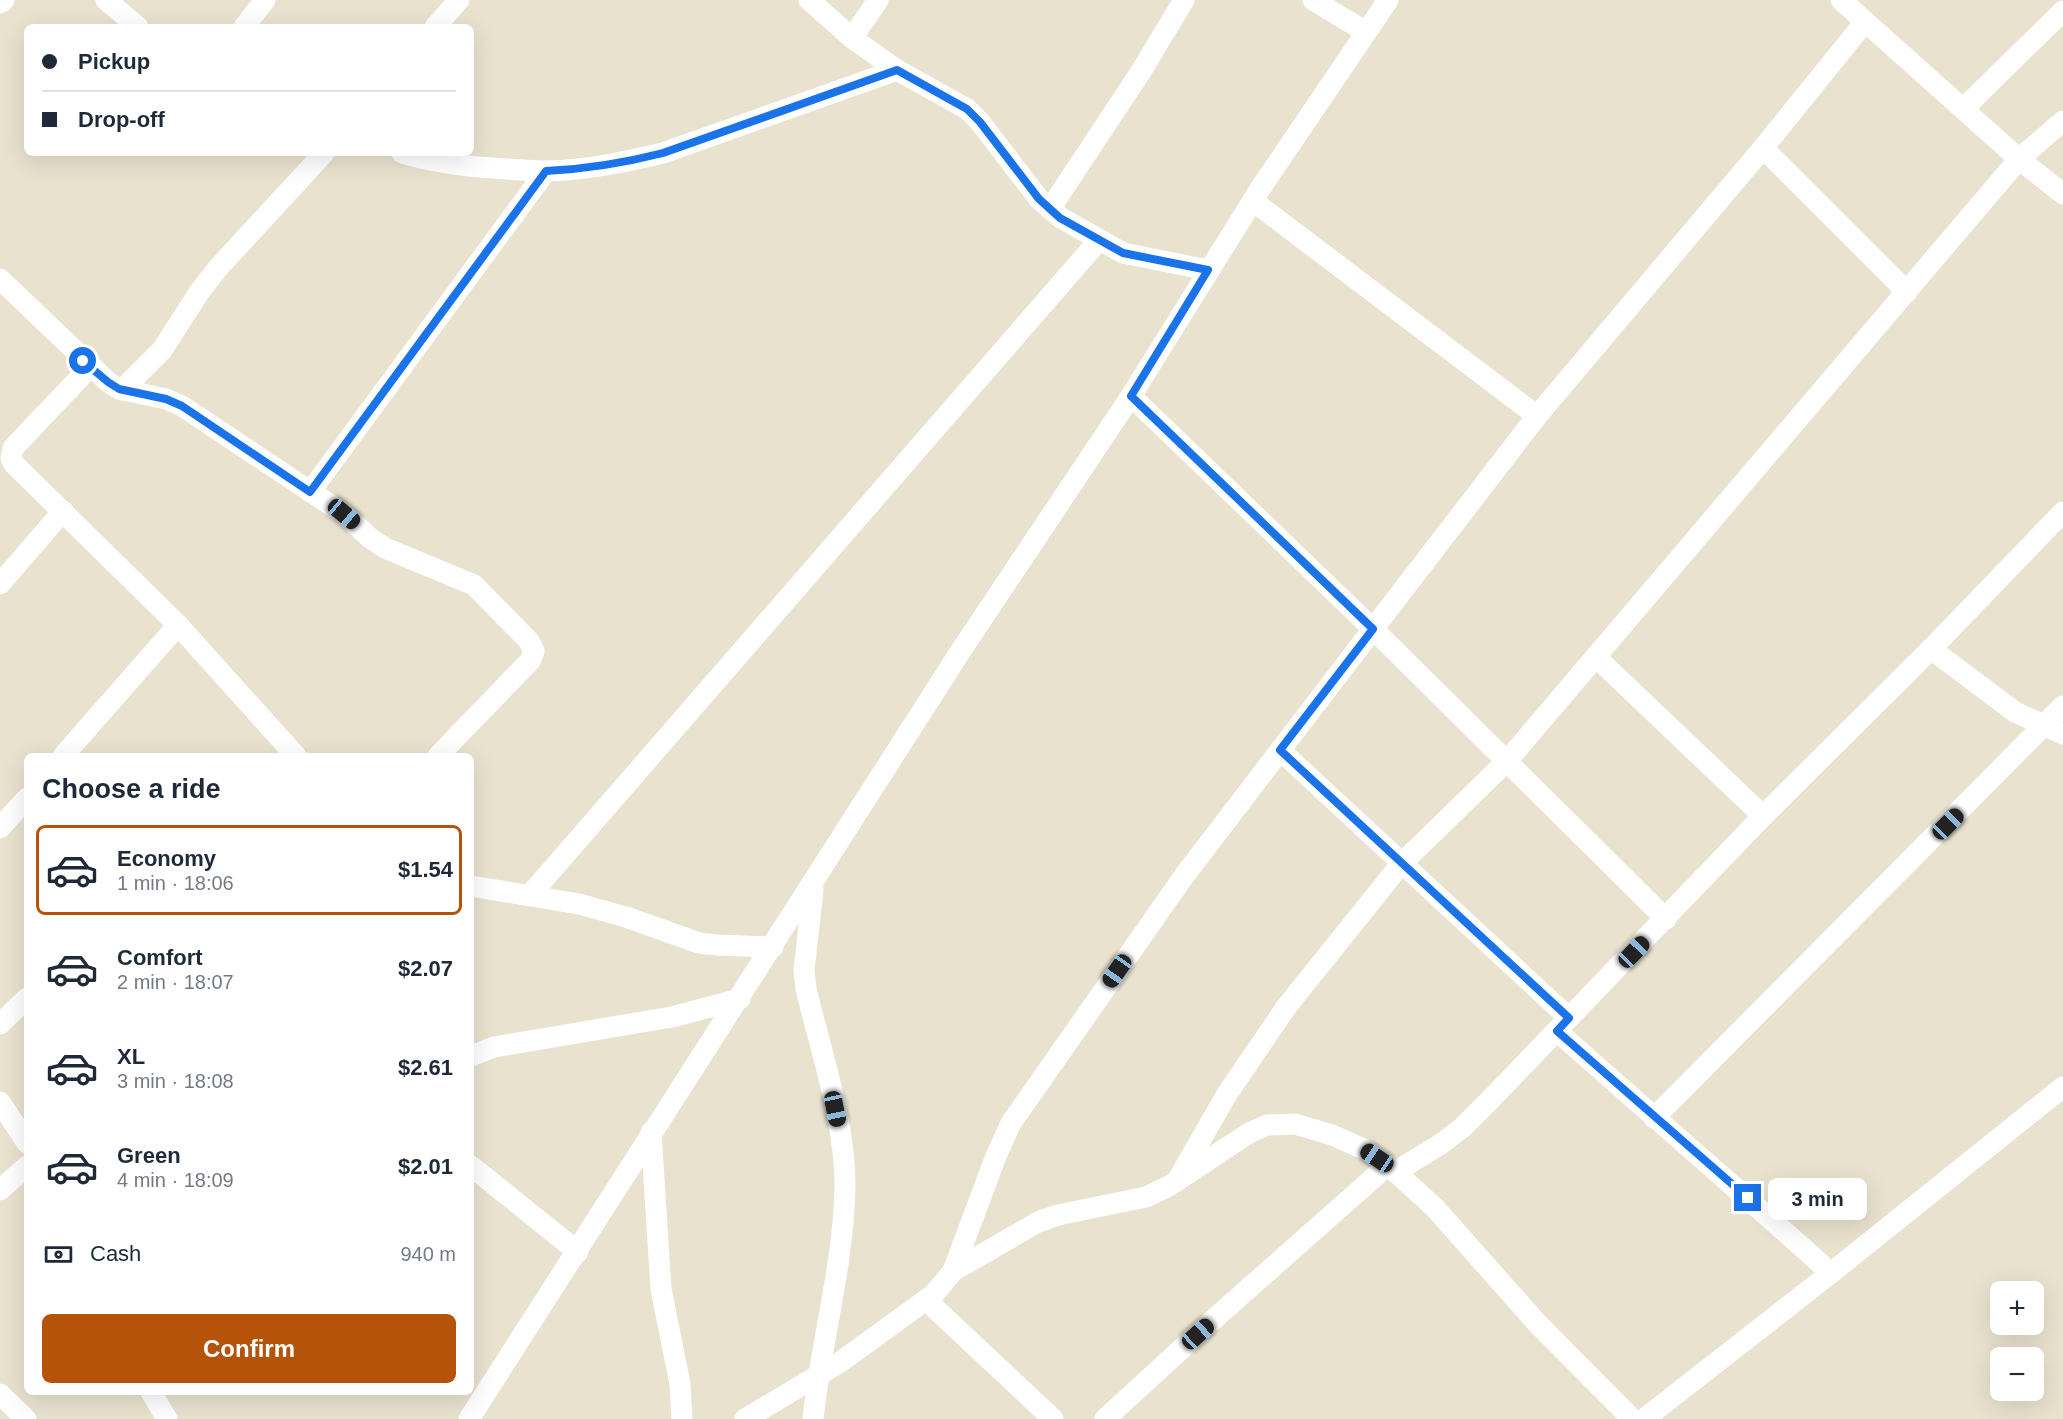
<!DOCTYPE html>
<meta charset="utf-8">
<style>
:root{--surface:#fff;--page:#f2f2f3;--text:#1f2937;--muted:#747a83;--line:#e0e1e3;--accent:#b45309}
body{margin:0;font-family:Arial,sans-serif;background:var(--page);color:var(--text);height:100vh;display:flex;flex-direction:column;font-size:22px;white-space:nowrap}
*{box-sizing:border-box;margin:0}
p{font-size:20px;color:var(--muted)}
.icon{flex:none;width:33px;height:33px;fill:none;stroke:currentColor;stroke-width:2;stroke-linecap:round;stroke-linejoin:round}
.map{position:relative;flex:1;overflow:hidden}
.details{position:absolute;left:24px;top:753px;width:450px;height:642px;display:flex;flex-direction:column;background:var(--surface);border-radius:9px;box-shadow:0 6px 24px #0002}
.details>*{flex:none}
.banner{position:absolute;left:24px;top:24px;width:450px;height:132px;border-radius:9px;box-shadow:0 6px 24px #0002;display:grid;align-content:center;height:132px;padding:0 18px;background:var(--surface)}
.controls{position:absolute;left:1990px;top:1281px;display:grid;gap:12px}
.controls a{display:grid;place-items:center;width:54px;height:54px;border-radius:9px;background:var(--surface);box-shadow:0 6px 24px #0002;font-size:30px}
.end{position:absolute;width:27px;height:27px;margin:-14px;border:8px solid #1a73e8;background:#fff;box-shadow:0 0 0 3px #fff}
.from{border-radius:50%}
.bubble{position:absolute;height:42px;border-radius:9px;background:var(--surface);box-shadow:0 6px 24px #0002;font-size:20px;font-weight:700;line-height:42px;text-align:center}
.car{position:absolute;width:18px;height:36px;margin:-18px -9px;border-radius:8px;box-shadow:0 0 4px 2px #0007;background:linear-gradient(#222 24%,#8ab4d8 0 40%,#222 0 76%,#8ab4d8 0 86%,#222 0)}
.banner b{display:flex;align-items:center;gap:21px;height:57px;font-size:22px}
.banner b+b{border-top:2px solid var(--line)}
.banner i{width:15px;height:15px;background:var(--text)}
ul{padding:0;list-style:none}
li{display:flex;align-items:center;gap:18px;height:90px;margin:0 12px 9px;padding:0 6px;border:3px solid transparent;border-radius:9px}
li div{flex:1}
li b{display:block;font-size:22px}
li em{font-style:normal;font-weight:700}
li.active{border-color:var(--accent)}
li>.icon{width:54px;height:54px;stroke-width:1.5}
h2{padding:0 18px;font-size:27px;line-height:72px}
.pay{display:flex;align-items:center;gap:15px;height:66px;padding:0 18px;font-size:22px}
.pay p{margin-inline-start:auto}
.action{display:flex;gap:12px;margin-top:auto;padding:12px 18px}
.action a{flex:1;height:69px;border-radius:9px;background:var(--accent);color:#fff;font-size:24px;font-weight:700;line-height:69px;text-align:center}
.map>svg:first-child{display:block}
</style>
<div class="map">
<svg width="2063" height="1419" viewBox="0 0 2063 1419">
<rect width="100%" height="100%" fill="#e9e2cf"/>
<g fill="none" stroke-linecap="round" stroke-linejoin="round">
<g stroke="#fff" stroke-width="21">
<polyline points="106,0 138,27"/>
<polyline points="809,0 852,38 897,70 967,109 980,122 1039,199 1061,218 1123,253 1208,270"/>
<polyline points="1313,0 1366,32"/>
<polyline points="1841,0 2019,159 2063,194"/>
<polyline points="0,3 4,0"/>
<polyline points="244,27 265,0"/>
<polyline points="435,27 459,0"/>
<polyline points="852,38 878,0"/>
<polyline points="1964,108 2063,11"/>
<polyline points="1763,148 1907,292"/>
<path d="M402,153C432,162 462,166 493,168C511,169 530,171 549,171C587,170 625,162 663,153L897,70"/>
<polyline points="1253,201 1537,416"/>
<polyline points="1050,209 1140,73 1184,0"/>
<polyline points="0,279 108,382 119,389 166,399 182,406 344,514 370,538 385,548 474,585 529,641 534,651 530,661 438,756"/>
<polyline points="90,367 13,448 11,458 14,464 178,625 296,756"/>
<polyline points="122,390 162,350 200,291 218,268 324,153"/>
<polyline points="1131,396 1373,629 1666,919"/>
<polyline points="310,492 546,171"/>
<polyline points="0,584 63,511"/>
<polyline points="1931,649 2015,712 2063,734"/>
<polyline points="1596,657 1763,816"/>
<polyline points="1280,750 1569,1018"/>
<polyline points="63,756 178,625"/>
<polyline points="0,828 27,798"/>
<polyline points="471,886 579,904 626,917 699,943 718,945 773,947"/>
<path d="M813,890L804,970L806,989C821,1051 845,1122 845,1185C844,1264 821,1341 813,1419"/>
<polyline points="530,895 1099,240"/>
<polyline points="0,1024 27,998"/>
<path d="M1557,1031C1648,1112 1740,1191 1831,1273"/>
<polyline points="471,1056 494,1047 672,1017 740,999"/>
<polyline points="0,1102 27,1143"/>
<polyline points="1654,1118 2063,706"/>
<polyline points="651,1132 661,1289 680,1384 682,1419"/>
<polyline points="471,1166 578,1252"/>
<polyline points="1395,1172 1441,1144 1463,1127 1490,1100 1763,816 1931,649 2063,512"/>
<polyline points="1177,1181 1227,1094 1287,1006 1401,864 1507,761 2019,159 2063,121"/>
<polyline points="0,1190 27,1166"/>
<polyline points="953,1271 1038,1222 1058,1215 1146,1197 1169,1186 1249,1133 1267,1125 1295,1124 1332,1135 1366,1150 1388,1165 1435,1208 1537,1323 1632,1419"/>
<polyline points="926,1300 1053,1419"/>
<polyline points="151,1392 167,1419"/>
<polyline points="0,1394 26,1419"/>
<polyline points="469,1419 960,652 1131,396 1260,189 1388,0"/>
<polyline points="745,1419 839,1363 934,1294 953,1271 996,1156 1011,1123 1184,876 1373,629 1537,416 1763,148 1864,23"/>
<polyline points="1105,1419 1214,1319 1388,1165"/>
<polyline points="1644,1419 1831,1273 2063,1087"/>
</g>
</g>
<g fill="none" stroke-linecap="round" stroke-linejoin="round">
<path stroke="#1a73e8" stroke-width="8" d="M83,361L108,382L119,389L166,399L182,406L310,492L546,171C586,169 624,163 663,153L897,70L967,109L980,122L1039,199L1060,218L1123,253L1208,270L1131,396L1373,629L1280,750L1569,1018L1557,1031L1748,1198"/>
</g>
</svg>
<div class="controls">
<a>+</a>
<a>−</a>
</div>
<i class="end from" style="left:83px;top:361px"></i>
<i class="end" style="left:1748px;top:1198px"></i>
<div class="bubble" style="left:1768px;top:1178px;width:99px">3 min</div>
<i class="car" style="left:344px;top:514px;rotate:130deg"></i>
<i class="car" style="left:1948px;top:824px;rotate:45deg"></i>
<i class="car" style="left:1634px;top:952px;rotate:44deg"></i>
<i class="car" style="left:1117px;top:971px;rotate:215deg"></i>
<i class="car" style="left:835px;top:1109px;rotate:168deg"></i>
<i class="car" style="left:1377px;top:1158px;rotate:304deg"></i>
<i class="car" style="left:1198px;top:1334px;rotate:48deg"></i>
<div class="banner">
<b><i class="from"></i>Pickup</b>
<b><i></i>Drop-off</b>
</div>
<section class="details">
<h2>Choose a ride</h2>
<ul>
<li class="active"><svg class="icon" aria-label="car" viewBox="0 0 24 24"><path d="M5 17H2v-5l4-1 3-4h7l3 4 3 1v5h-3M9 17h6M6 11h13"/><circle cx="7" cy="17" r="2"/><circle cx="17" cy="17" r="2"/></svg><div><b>Economy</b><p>1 min · 18:06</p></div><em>$1.54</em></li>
<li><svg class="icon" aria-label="car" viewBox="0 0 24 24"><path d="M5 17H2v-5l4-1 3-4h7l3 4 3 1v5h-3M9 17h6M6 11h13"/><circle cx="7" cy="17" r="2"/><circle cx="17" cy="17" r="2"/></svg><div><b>Comfort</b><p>2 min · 18:07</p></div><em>$2.07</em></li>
<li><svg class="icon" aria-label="car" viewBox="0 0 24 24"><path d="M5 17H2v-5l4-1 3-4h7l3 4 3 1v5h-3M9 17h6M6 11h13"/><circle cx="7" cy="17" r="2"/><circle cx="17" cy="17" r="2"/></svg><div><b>XL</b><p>3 min · 18:08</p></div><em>$2.61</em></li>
<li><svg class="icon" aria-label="car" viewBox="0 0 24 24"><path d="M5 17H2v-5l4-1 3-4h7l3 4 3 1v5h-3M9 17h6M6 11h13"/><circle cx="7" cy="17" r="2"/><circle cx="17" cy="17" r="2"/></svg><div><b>Green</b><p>4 min · 18:09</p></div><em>$2.01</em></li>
</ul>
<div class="pay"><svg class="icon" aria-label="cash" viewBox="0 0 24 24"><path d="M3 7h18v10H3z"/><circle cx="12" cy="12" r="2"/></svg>Cash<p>940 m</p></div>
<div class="action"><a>Confirm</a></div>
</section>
</div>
